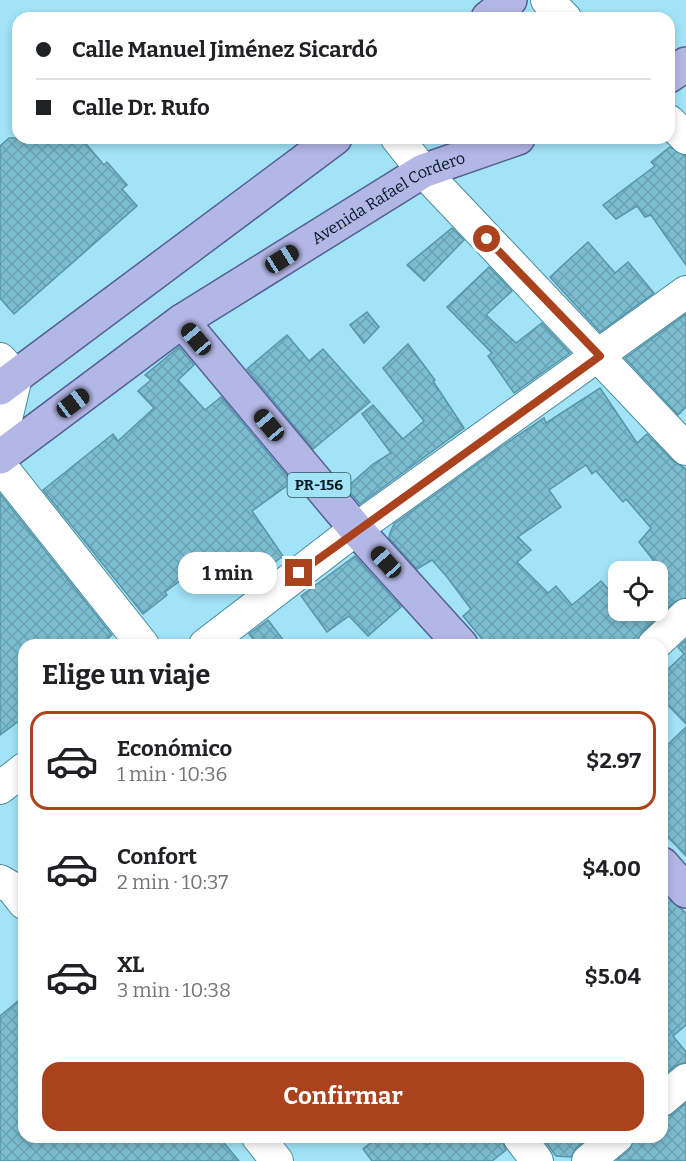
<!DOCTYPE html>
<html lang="es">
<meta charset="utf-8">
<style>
:root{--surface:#fff;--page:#f6f6f6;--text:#202124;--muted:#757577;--line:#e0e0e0;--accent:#aa431d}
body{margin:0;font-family:Bitter,serif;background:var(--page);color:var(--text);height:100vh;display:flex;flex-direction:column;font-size:22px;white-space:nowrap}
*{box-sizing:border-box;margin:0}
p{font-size:20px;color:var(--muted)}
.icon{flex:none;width:33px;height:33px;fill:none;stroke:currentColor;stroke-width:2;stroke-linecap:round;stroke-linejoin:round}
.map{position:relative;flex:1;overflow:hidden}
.details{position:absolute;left:18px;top:639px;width:650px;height:504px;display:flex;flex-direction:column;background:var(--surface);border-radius:18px;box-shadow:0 3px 9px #0003}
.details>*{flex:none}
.banner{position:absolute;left:12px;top:12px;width:663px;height:132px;border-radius:18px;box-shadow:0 3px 9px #0003;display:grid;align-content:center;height:132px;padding:0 24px;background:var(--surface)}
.buttons{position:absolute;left:608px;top:561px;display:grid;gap:12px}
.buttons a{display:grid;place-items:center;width:60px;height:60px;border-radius:12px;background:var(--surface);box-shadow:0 3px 9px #0003;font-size:30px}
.end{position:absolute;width:27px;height:27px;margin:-14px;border:8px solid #aa431d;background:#fff;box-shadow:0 0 0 3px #fff}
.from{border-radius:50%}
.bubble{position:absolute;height:42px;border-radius:18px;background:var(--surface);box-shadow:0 3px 9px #0003;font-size:20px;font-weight:700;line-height:42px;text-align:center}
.car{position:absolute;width:18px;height:36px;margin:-18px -9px;border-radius:8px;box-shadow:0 0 4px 2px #0007;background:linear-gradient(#222 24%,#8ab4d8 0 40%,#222 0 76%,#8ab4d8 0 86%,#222 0)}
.banner b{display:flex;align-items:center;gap:21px;height:57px;font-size:22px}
.banner b+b{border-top:2px solid var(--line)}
.banner i{width:15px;height:15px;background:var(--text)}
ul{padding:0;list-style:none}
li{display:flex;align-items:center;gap:18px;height:99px;margin:0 12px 9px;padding:0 12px;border:3px solid transparent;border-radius:18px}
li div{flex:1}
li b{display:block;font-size:22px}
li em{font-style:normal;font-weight:700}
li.selected{border-color:var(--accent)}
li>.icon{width:54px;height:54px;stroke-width:1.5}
h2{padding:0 24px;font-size:27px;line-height:72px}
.primary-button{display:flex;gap:12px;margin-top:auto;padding:12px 24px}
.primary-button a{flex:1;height:69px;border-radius:18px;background:var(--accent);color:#fff;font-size:24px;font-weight:700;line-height:69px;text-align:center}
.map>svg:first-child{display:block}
</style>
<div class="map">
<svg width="686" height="1161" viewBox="0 0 686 1161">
<defs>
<pattern id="building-cross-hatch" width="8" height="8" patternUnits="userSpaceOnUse" patternTransform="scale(1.5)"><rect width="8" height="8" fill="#7dbdd0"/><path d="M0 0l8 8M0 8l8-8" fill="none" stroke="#6aa2b2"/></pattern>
</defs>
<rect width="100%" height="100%" fill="#a2e3f7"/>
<g fill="url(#building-cross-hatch)" stroke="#5796a9" stroke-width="1.5" fill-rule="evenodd">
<polygon points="9,138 81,138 104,165 107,162 127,185 122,189 137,206 14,314 0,298 0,146"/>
<polygon points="670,147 686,155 686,265 651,215 645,217 637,206 616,219 603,205 655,166 651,162"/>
<polygon points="452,228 464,240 424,281 407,265"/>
<polygon points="588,242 615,273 628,262 654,293 600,332 550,277"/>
<polygon points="489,267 512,291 486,315 516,343 542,323 570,353 514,393 488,356 492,353 447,307"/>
<polygon points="367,312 379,327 364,343 350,325"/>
<polygon points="686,314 686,407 678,415 625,358"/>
<polygon points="287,335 309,361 323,349 370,402 313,449 247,369"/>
<polygon points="408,344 435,380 433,381 464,428 360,504 346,488 373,464 391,453 362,414 373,405 403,439 424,421 383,368"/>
<polygon points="179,347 194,365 178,380 205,410 221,397 292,482 252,511 283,556 239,588 215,555 165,592 167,595 143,614 43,490 113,434 118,441 154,408 138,391 151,380 145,375"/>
<path d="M600,388L637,443L647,434L673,461L686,469V598L674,602L642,632L637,645H487L463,616L471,609L447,577L432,560L417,569L389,538L390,533L394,524L498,449L544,418L546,423ZM586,465L592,474L596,471L623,502L626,499L651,528L639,542L657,565V610H618V600L601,581L572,605L556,586L548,593L517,562L531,550L518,537L561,507L549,490Z"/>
<polygon points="0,494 112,635 100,645 24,645 24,717 0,735"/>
<polygon points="355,556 401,607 368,636 349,616 327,632 301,596"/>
<polygon points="268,620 287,645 258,645 249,634"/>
<polygon points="686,640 686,724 662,699 662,675 684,654 678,647"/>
<polygon points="686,727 686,856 662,831 662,750"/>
<polygon points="662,892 686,913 686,1025 673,1036 686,1052 686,1062 675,1066 662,1077"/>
<polygon points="24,996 24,1137 219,1137 239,1161 0,1161 0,1016"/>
<polygon points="686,1103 686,1161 617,1160 629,1150 635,1137 662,1137 662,1117 673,1114"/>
<polygon points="378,1137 421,1137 427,1145 439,1137 501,1137 506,1150 492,1161 372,1161 363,1149"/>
<polygon points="542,1137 589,1137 576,1148 571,1157 556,1156"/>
</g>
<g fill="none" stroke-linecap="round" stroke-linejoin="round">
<defs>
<g id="minor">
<polyline points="547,0 565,18"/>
<polyline points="669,121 686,138"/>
<polyline points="397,138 423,171 686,449"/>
<polyline points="0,359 16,377 0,444"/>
<polyline points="0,465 143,645"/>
<polyline points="205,645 356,529 686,292"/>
<polyline points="654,645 686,615"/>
<polyline points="0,788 24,769"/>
<polyline points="0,881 12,888 24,903"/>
<polyline points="662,1100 686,1080"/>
<polyline points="258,1137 277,1161"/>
<polyline points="519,1137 537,1161"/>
<polyline points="588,1161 617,1137"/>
</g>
<g id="major">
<polyline points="488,18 510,0"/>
<polyline points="669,76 686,64"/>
<polyline points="182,321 356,529 461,645"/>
<polyline points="0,388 335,138"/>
<path id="s1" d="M0,457L182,321L423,171L518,138"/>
<polyline points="662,864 686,891"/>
</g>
</defs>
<use href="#minor" stroke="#4a8a9c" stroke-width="34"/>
<use href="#major" stroke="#546095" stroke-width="36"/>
<use href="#minor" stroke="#fff" stroke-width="32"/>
<use href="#major" stroke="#b3b7e6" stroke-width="33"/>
</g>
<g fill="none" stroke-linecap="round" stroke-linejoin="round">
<polyline stroke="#aa431d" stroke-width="8" points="299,573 600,356 487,239"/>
</g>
<g text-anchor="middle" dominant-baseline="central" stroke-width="6" stroke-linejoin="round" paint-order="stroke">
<rect fill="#a2e3f7" stroke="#31545f" stroke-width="1.5" x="287.5" y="473" width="63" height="24" rx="4.5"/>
<g font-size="15" font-weight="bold" fill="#00171e">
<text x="319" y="485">PR-156</text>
</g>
<g font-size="16" fill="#00171e" stroke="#a2e3f7">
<text stroke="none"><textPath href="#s1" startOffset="468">Avenida Rafael Cordero</textPath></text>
</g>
</g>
</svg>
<div class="buttons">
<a><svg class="icon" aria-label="locate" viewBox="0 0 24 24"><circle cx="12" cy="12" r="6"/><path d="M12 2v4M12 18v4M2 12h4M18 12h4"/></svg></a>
</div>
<i class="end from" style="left:487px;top:239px"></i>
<i class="end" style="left:299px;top:573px"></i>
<div class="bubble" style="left:178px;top:552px;width:99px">1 min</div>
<i class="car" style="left:282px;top:259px;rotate:58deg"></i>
<i class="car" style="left:196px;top:339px;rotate:320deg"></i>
<i class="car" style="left:73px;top:403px;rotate:53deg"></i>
<i class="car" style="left:269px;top:425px;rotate:320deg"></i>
<i class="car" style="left:386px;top:562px;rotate:318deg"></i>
<div class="banner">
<b><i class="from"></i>Calle Manuel Jiménez Sicardó</b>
<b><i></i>Calle Dr. Rufo</b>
</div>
<section class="details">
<h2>Elige un viaje</h2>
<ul>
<li class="selected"><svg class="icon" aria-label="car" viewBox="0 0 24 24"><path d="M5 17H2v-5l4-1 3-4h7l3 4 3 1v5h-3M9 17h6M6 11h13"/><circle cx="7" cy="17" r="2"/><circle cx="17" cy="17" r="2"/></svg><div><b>Económico</b><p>1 min · 10:36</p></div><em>$2.97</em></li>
<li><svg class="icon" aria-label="car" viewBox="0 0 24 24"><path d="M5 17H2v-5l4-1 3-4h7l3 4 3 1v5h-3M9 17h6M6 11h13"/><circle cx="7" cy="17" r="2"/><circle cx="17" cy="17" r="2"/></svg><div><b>Confort</b><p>2 min · 10:37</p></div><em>$4.00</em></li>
<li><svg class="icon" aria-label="car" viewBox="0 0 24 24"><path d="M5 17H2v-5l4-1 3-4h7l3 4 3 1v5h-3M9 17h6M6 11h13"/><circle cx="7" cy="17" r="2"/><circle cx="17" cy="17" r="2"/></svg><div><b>XL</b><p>3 min · 10:38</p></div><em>$5.04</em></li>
</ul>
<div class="primary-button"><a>Confirmar</a></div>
</section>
</div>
